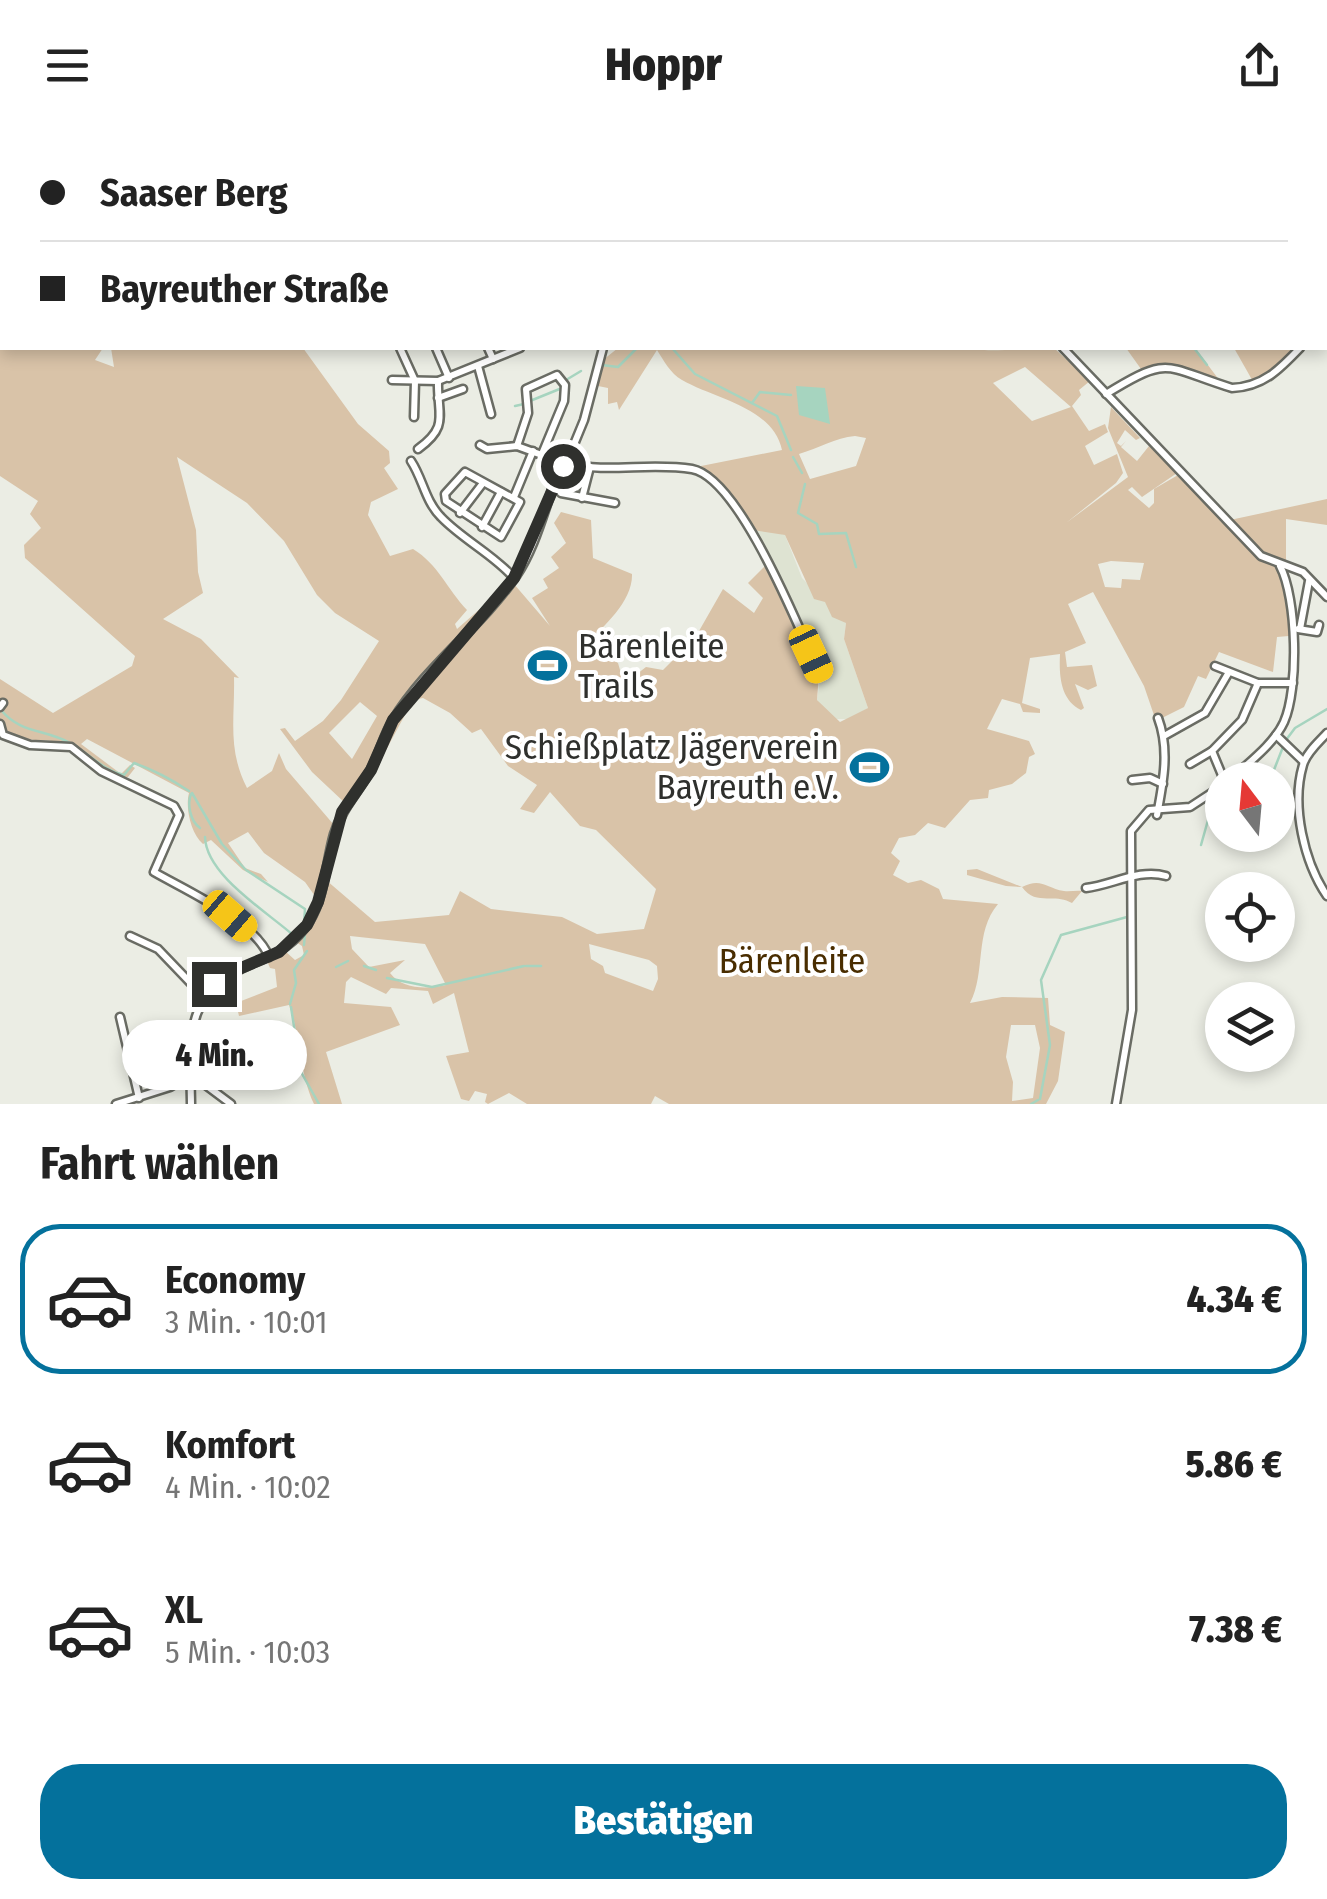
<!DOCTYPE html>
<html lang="de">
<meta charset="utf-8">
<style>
:root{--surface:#fff;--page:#f2f2f2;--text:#222;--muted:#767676;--line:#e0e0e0;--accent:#04719c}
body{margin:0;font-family:"Fira Sans Condensed",sans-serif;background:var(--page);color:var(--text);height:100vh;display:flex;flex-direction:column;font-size:38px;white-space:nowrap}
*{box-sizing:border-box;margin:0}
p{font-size:32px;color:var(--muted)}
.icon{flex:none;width:55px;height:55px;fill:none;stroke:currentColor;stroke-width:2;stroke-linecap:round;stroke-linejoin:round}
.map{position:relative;height:974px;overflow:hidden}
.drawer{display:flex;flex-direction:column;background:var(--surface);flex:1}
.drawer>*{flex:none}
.guide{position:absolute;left:0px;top:0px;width:1328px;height:220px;box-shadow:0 5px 15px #0003;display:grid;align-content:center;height:220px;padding:0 40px;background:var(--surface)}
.needle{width:65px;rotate:344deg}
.tools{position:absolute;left:1205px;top:632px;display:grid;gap:20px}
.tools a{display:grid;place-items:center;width:90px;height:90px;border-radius:50%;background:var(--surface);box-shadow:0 5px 15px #0003;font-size:50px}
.end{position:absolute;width:45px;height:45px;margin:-22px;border:12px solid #2f302d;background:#fff;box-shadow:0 0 0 5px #fff}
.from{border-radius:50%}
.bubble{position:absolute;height:70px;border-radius:35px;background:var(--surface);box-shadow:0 5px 15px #0003;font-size:32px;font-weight:800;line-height:70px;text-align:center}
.car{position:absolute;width:30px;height:60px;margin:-30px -15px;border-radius:12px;box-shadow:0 0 8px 2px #0007;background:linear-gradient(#f5c518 24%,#345 0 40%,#f5c518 0 76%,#345 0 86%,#f5c518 0)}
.guide b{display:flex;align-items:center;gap:35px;height:95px;font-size:38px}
.guide b+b{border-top:2px solid var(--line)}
.guide i{width:25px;height:25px;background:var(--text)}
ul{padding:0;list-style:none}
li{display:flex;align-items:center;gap:30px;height:150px;margin:0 20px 15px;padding:0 20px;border:5px solid transparent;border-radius:40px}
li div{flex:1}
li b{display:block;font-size:38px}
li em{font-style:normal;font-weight:800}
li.selected{border-color:var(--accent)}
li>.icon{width:90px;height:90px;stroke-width:1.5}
h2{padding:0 40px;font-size:45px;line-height:120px}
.button{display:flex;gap:20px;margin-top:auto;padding:20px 40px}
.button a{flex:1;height:115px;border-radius:40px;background:var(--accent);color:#fff;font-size:40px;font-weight:800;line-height:115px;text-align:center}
header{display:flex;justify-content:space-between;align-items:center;height:130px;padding:0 40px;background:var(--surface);font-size:45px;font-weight:800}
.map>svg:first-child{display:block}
</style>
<header><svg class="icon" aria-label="menu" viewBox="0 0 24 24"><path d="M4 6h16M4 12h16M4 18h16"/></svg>Hoppr<svg class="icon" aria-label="share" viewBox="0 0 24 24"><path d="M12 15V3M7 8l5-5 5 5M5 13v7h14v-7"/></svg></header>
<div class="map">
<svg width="1327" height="974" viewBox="0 0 1327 974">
<rect width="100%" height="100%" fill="#ebede4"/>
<polygon fill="#dee3d2" points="765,399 785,405 802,448 846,493 844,509 868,578 850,589 833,589 817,570 821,543 753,400"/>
<g fill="#d9c3a8" fill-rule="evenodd">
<path d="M0,10L2,218H103L95,230L114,237L111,218H303L358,294L389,321L390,333L384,338L398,359L371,372L368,385L390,426L413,419C438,434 447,459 467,480L455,494L457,499L481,478L484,480L465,500L471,501L514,454L550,496L532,468L548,458L543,449L559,438L551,427L566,413L554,393L561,382L591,390L593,428L632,444C633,471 604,497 585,514L618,533L624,554L646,537L663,540L695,508L723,459L754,483L763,468L748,453L767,434L819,544L817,570L840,592L868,578L844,509L846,493L832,487L825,472L814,469L785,405L753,400L721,354L696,337L782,320C773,277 715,269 682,250C670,243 664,231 657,220L619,280L617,272L608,274V258L598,256L603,230L618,218H968C982,223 1034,218 1054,218L1090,251L1079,260L1081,265L1072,276L1089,301L1105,294L1108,302L1085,316L1094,335L1117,324L1123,343L1116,353L1066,393L1128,347L1108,298L1111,277L1140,308L1136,310L1125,300L1117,313L1121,316L1126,311L1121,317L1137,331L1149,316L1177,343L1142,367L1132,357L1128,360L1149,378L1154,373V359L1178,345L1248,417L1278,436L1289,459V506L1277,507L1273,542L1219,522L1206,549L1198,546L1184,577L1156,591L1144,556L1093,462L1068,474L1086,513L1065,522L1067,537L1092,535L1097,556L1088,560L1075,554L1084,578L1081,580C1060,570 1059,545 1060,524L1030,528L1022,573L1040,579V583L1023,582L1020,574L1002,569L987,599L1029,611L1035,624L1029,627L1026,643L1012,654L989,660L988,668L970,670L945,698L928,693L915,705L899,708L891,723L900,731L893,745L908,753L921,750L939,759L943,769L998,774C974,802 986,842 970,873L1002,867L1048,868L1050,895L1065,902L1058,951L1046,974H669L655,966L651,974H527L509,963L488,974L485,972L487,964L475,961L469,971L461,969L446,926L469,922L454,863L433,874L428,861L391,858L386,864L351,847L346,852L344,873L391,877L400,895L326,922L342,974H314C299,942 301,907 289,875L239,886L236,873L277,857L275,839L270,838L267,831L285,821L295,830L304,825L302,816L296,812L307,800L326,750L375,792L449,785L460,761L491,779L562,787L597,804L644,799L656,759L596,700L580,696L550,662L534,683L520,679L537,655L508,636L481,599L472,603L450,583L423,568L413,570L379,633L375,630L345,673L312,642L280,599L285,598L295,611L323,591L341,570L379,511L335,483L317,465L284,411L247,373L177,327L196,400L198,442L203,463L163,489L201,509L239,548L234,547C235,588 227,619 247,658L272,641L279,623L286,639L334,695L317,769L305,752L264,723L248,702L228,713L245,738L261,744L268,752L243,740L211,710L203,714C191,704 185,678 189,663L87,609L81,614L121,644L130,635L135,638L128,647C104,649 91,628 71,617C50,605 23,615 0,603V549L53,583L132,536L135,526L25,428L24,415L41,398L30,384L38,371L0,346ZM1025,237L1071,277L1032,291L993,253ZM855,306L866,308L856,336L810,349L799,324C819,318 835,308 855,306ZM1111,431L1144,433L1140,450L1122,449L1121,458L1105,457L1098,434ZM360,572L377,586L352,629L329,603ZM350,806L425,814L446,855C427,859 403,860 390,843L405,830L369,837L352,819ZM589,814L649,830L657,836L658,849L653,861L605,843L603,836L591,829ZM1011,895H1035L1040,918L1033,968L1012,971L1013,952L1006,927Z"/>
<polygon points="1126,218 1195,218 1223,255 1167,234 1141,239"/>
<polygon points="1234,218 1300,218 1255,255"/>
<polygon points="1327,369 1327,395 1286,389 1286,433 1262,424 1230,390"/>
<path d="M977,739L1022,757C1041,747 1046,758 1064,761C1070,762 1076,760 1082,761L1072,773C1053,762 1036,777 1022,757L1006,756L967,745V740Z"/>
</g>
<polygon fill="#a6d4bf" points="796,256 825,258 830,294 799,285"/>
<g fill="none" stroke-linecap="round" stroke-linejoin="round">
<g stroke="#a6d4bf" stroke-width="2.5">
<polyline points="696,0 696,2"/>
<polyline points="1325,58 1327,58"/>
<polyline points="672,218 695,244 777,286 791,320"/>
<polyline points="1194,218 1207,235"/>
<polyline points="602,235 618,237 637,218"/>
<polyline points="566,250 581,241"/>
<polyline points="530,271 562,258"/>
<polyline points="752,273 760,262 791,265"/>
<polyline points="515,276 524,274"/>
<polyline points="793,327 802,343"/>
<polyline points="805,354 798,383 817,394 819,404 846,403 856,437"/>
<path d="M1,580C21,604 45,599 70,613C89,623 102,640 124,645L134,633C154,640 171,649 189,661"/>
<polyline points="1286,610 1295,598 1327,579"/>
<polyline points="1270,650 1283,617"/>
<polyline points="192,663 222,714 246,740 305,779 304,794"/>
<path d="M191,664C187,674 190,691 200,698"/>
<path d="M205,707C206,745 266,781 293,805"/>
<polyline points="1201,715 1210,683 1222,676"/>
<polyline points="304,815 305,803"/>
<polyline points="364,836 376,840"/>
<polyline points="526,836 541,836"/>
<polyline points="336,837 348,831"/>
<polyline points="387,848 432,857 524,836"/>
<polyline points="290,874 296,853 294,840 307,821"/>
<polyline points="291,877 301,942 319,974"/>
<polyline points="1040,969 1050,915 1041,850 1061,805 1127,787"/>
<polyline points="1031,974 1038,970"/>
</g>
<defs>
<g id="minor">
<polyline points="231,0 233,2"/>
<polyline points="329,0 330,2"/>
<polyline points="447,0 449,2"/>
<polyline points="612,0 612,2"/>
<polyline points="1280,0 1282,2"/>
<polyline points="1313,0 1314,2"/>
<polyline points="250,2 251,0"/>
<polyline points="384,2 389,0"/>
<polyline points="1325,26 1327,27"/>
<polyline points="1325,198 1327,197"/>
<polyline points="400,218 415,251 414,287"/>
<polyline points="436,218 449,248"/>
<polyline points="488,218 493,229"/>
<polyline points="1063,218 1261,426 1303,442 1327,467"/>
<polyline points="478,236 491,284"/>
<polyline points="392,250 438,251 520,218"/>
<path d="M1106,264C1171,224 1164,237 1232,258C1263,257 1280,239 1300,218"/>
<polyline points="438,268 463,259"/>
<polyline points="480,315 487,319 517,316 561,332"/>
<polyline points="517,316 528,283 526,259 557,245 565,255 564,271 542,324"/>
<path d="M418,319C450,296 437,285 438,251"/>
<polyline points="568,329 584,290 603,218"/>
<path d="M411,331C423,349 425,371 441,387C463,410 493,424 514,448"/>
<path d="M568,334C609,343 651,332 692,339C740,348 800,501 820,545"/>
<polygon points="465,342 520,372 501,407 446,371 445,364"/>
<polyline points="561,363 615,373"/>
<polyline points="514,367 533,321"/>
<polyline points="582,368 590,337"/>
<polyline points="460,383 483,353"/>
<polyline points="482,397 501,362"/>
<polyline points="1298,499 1317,502 1319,495"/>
<polyline points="1300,499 1309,451"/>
<polyline points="1215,536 1258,553 1293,553"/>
<polyline points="0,577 3,573"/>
<path d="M0,594L3,605L30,615L71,617L101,641L174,676L179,685L154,742C187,761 255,791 269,827"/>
<path d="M1327,603C1319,612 1306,623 1303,635C1291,676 1304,732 1327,766"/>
<polyline points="1276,605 1303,631"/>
<polyline points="1164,606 1205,583 1229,542"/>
<polyline points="1190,634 1212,621"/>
<polyline points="1132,650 1150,648 1163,654"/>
<polyline points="1224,650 1212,621 1242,590 1258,553"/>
<path d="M1230,650C1247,634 1274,614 1284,592C1299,558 1297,468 1280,436"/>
<path d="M1157,685C1163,653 1170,620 1158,588"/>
<path d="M1086,758C1112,755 1140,738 1166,746"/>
<polyline points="130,806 158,819 204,867"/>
<polyline points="120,887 139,968"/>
<polyline points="191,944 231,974"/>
<polyline points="116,974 170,957 190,945"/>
<path d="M191,974C190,905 182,862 256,832C279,823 296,812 309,792C325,766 326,732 334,704C342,678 359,662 371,639C380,623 383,606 393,590C426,536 480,498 516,446C538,414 546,370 562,334"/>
<polyline points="1116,974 1132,880 1131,701 1149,680 1190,677 1222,656"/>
</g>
<g id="major">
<polyline points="873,0 876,2"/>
<polyline points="1063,2 1074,0"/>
</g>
</defs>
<use href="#minor" stroke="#6a6c64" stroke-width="11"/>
<use href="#major" stroke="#c9c9c8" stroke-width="15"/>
<use href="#minor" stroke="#fff" stroke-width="6"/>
<use href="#major" stroke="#f2e8bb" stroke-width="10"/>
</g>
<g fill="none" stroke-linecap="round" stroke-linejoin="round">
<polyline stroke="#2f302d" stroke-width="12" points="214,854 234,841 279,822 307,795 318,772 342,682 371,640 393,590 514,448 563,336"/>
</g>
<defs>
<symbol id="stadium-bare" viewBox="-9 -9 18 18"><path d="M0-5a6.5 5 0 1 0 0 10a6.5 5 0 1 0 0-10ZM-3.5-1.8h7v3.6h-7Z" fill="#04719c" stroke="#fff" stroke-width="2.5" paint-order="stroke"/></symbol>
</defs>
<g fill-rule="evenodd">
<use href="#stadium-bare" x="520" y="508" width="55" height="55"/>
<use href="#stadium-bare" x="842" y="610" width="55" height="55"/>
</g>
<g text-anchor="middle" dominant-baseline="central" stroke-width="8" stroke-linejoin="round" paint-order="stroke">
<g font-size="35" fill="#2f302d" stroke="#fff" text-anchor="start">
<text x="578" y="516">Bärenleite<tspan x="578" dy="40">Trails</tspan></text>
<text x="839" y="617" text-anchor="end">Schießplatz Jägerverein<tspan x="839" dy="40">Bayreuth e.V.</tspan></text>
</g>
<g font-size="35" fill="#492d00" stroke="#fff">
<text x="792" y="831">Bärenleite</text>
</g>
</g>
</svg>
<div class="tools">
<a><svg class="needle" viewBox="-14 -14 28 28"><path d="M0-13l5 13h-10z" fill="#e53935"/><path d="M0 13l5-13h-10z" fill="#767676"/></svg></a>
<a><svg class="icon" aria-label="locate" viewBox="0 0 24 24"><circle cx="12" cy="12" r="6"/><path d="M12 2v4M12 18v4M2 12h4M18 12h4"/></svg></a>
<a><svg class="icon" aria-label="layers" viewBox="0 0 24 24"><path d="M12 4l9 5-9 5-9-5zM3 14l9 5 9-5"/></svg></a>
</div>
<i class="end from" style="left:563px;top:336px"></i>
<i class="end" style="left:214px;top:854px"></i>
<div class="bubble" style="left:122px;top:890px;width:185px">4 Min.</div>
<i class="car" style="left:811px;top:524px;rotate:155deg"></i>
<i class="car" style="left:230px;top:786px;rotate:131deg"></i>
<div class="guide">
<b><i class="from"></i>Saaser Berg</b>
<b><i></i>Bayreuther Straße</b>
</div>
</div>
<section class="drawer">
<h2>Fahrt wählen</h2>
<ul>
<li class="selected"><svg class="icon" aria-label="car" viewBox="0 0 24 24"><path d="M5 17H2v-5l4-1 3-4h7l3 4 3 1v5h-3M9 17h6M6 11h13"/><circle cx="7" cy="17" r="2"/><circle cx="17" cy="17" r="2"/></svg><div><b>Economy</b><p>3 Min. · 10:01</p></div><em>4.34 €</em></li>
<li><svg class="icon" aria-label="car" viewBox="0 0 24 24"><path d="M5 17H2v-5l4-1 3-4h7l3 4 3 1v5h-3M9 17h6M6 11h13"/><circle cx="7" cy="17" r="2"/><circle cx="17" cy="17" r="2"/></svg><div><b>Komfort</b><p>4 Min. · 10:02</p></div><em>5.86 €</em></li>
<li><svg class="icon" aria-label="car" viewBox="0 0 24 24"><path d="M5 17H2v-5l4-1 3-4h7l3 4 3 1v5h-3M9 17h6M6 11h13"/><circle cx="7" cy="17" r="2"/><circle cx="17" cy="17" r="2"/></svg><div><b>XL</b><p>5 Min. · 10:03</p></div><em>7.38 €</em></li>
</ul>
<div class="button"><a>Bestätigen</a></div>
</section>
